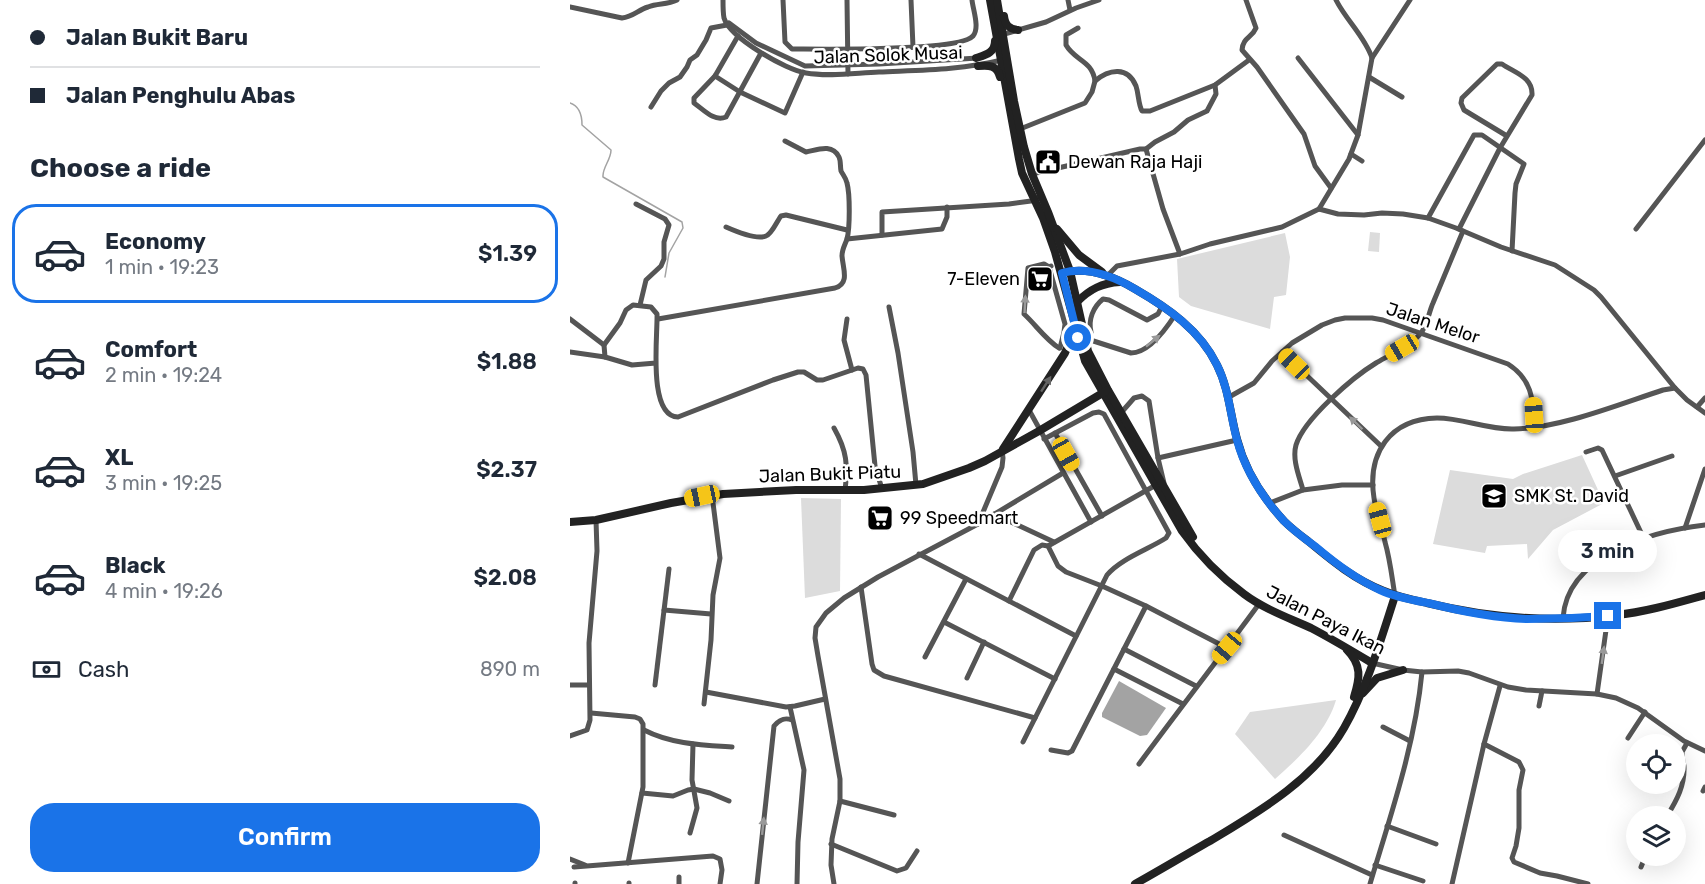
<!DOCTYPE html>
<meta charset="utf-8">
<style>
:root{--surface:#fff;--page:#f2f2f3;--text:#1f2937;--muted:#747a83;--line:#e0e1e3;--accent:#1a73e8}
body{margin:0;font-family:Rubik,sans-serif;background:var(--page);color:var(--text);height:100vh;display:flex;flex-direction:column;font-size:22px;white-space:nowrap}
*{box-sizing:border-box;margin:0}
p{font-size:20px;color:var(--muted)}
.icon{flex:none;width:33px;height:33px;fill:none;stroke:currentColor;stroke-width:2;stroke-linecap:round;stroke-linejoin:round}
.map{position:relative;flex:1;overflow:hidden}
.drawer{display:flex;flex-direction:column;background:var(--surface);width:570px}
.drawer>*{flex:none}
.top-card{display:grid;align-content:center;height:132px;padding:0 30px;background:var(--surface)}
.controls{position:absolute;left:1056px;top:734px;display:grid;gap:12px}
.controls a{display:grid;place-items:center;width:60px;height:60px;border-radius:50%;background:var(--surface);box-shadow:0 6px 24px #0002;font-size:30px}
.end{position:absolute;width:27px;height:27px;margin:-14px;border:8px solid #1a73e8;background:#fff;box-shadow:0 0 0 3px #fff}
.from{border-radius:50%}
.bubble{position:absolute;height:42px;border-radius:21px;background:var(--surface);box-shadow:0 6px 24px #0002;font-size:20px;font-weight:600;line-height:42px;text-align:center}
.car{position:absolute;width:18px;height:36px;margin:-18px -9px;border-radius:8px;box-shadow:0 0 4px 2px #0007;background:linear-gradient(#f5c518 24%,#345 0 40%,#f5c518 0 76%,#345 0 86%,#f5c518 0)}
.top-card b{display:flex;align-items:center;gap:21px;height:57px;font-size:22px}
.top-card b+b{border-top:2px solid var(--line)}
.top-card i{width:15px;height:15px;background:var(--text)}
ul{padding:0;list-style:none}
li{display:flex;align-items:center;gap:18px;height:99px;margin:0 12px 9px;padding:0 18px;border:3px solid transparent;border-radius:24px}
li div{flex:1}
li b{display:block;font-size:22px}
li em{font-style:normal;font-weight:600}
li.current{border-color:var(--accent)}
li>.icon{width:54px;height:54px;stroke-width:1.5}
h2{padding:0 30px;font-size:27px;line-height:72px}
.pay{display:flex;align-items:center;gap:15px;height:66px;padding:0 30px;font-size:22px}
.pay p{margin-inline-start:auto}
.primary-button{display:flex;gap:12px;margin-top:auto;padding:12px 30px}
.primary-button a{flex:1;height:69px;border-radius:24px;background:var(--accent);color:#fff;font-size:24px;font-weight:600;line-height:69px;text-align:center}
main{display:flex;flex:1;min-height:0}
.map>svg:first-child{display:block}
</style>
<main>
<section class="drawer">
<div class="top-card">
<b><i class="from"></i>Jalan Bukit Baru</b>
<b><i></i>Jalan Penghulu Abas</b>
</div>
<h2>Choose a ride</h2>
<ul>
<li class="current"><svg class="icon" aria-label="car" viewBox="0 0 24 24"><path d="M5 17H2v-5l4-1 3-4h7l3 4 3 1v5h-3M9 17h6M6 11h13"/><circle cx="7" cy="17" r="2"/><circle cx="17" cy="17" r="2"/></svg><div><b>Economy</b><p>1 min · 19:23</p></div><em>$1.39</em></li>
<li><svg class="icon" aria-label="car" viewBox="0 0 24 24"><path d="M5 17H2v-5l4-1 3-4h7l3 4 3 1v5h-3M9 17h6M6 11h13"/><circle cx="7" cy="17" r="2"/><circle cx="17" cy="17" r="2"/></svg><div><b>Comfort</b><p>2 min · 19:24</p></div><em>$1.88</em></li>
<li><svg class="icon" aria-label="car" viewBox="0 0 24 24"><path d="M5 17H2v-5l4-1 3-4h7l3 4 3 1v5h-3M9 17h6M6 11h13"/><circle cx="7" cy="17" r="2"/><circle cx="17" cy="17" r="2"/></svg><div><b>XL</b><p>3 min · 19:25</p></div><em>$2.37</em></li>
<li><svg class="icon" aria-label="car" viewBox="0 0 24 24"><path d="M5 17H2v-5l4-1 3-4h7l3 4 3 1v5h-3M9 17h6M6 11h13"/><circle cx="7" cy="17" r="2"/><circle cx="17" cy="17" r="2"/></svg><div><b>Black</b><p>4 min · 19:26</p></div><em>$2.08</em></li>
</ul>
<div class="pay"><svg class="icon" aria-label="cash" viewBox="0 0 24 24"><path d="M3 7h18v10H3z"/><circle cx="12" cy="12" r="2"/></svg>Cash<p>890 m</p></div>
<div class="primary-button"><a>Confirm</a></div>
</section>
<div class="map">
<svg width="1135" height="884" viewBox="0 0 1135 884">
<rect width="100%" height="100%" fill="#fff"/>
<g fill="#dcdcdc">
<polygon points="800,232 810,233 809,252 798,251"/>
<polygon points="715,233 720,257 716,295 704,297 700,329 621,306 609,297 607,259"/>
<polygon points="1012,455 1034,503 983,530 958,559 957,544 917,546 915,553 863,544 880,470 943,479 953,474"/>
<polygon points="231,498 271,499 270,591 235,598"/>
<path d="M766,700C757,731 729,758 705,779L665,734L680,712Z"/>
</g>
<polygon fill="#a3a3a3" points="549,681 596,708 577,735 570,736 532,717 532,713"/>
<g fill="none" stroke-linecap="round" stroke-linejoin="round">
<path stroke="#a3a3a3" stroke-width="1.5" d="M0,103C9,106 12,115 12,125L41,150C41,160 32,168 33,177L112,222L113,228L99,253L95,277"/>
<g stroke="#555" stroke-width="5">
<path d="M153,0C153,6 153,13 154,18C160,38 216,70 236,73C259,77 285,73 309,72C351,70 391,70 432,60"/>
<path d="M213,0L215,42L222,49C248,49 389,52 403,36C410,28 403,10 402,0"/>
<polyline points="277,0 278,74"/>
<polyline points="341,0 343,47"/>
<polyline points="498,0 500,10"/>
<path d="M676,0L686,28C682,38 673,37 672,50L687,67L734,134L745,166L761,188"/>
<path d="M0,7L52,18C63,17 68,10 78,7C88,3 97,5 107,0"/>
<polyline points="159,23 186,43 235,66 309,64 408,58"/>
<path d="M508,28L496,35V45C505,61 522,60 525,81"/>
<polyline points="431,35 476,22 506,8 529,0"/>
<path d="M168,36L145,76L124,98V103C134,110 144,122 156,117L191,53"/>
<polyline points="728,58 788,135"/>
<polyline points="802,58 840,0"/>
<polyline points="145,76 170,92 215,113 233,72"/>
<polyline points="799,77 832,97"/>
<polyline points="81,107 91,91 99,83 110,77 117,67 120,60 127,55 136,40 141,28 157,25"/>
<path d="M450,129L515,103L522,92L525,81C539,69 558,66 566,86C569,95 568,103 572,111H580L645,85L679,60"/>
<polyline points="781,154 792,161"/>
<polyline points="462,174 570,149 576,149"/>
<polyline points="66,204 95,219 99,225 94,242 94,259 91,266 76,280 70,305"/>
<path d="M749,209L779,159L788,135L802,58C795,37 776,20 766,0"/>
<polyline points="858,218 904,135 912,135 954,164 946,184 945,193 942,251"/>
<path d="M156,227C165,231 186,240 196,236C202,234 207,221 211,216L216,215L277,230"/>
<path d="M889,229L930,148L962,95C963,77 945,73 932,64H927L892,98L891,103L894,110L937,136"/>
<polyline points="1066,229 1135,140"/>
<polyline points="312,235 312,212 439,204 461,201 467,198"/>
<polyline points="277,239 372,229 377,217 377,207"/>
<polyline points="610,254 593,209 576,149 585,142 604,132 618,120 637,111 646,94 645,85"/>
<polyline points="481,266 479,267 495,324 494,332 490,348"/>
<path d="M479,267L474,264L458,268L454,314C466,325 475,339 489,348"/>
<polyline points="537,276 547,266 610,254 640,244 712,227 749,209 768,214 794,215 812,213 833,214 858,218 886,228 931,247 985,265 1024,290 1031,297 1105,388 1117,400 1135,413"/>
<polyline points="319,307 328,353 343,452 346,485"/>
<polyline points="0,319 34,345"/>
<path d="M88,319L265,288C280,283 273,269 272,256C272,249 275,245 277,239C280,228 280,194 277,183C276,178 273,175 271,171C270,166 271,161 269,157C262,143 247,150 236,152L215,141"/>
<polyline points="277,319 274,340 282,370"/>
<path d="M521,332C518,320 523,307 533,299L539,300L577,320L588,314L592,306"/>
<path d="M514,338L561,353C579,353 596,329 605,315"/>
<polyline points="0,352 35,357"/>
<polyline points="712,352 811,446"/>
<path d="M86,363L62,365L35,357L34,345L50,323L56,310L63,305L81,307L87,314C88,334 77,416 108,417L203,380L228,372H234L247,380H253L288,368L293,369L296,375L305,466L312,489"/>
<path d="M659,397L684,383L702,361L722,343L752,325L765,320L775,318H802L813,320L938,364C963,380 963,401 965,428"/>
<polyline points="1127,407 1135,398"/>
<polyline points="459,410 521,522"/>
<polyline points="550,414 564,398 572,396 579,401 588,458 594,483"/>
<path d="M264,428C277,451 278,465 275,491"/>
<polyline points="485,433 532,516"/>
<polyline points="1016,452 1028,448 1032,450 1074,539"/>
<polyline points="588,458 667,440"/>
<polyline points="1045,476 1102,456"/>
<path d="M803,485H772L733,490C729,476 722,459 726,445C734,419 783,377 806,363C818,356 843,344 851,333C857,325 859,312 863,303C873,279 883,255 893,231"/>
<polyline points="700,503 733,490"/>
<polyline points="424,514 484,542"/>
<polyline points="408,524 432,467 433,458 432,450"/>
<polyline points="1115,528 1135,469"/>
<polyline points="478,546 488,566 496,572 532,586 576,606 657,648"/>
<polyline points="349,554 506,636"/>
<polyline points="291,587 302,664 304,670 314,676 465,718"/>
<path d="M825,596C822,578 820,559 815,542C812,527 806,513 804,498C797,453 820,419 867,418C893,418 918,430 944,429C991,428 1047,405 1093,390L1105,388"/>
<polyline points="439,601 464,550 472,545 478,546 586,485"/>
<polyline points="94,610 141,614"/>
<path d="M993,618C997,555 1083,531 1135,525"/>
<polyline points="374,622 485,679"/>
<polyline points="554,649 626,686"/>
<polyline points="355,657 396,579"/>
<polyline points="802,663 833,670 852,672 888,671 899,673 938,687 956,690 1027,694 1046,698 1068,708 1114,741 1135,751"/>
<polyline points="544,669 613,704"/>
<polyline points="397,678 414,642"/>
<polyline points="0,685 19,685"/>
<polyline points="85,685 99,569"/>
<polyline points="136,692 216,707 225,706 255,699"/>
<polyline points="1027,694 1038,616"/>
<polyline points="134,704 141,640 143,595 150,558 142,495"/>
<polyline points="969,706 972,691"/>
<polyline points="220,707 234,770 228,842 227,884"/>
<polyline points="21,713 65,717 70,719 73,724 73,787 58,863"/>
<polyline points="813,727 840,741"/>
<path d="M74,730C101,744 132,745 162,747"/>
<polyline points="0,736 17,730 20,720 19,643 27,551 26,520"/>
<polyline points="1058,738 1075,712"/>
<path d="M453,742L537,575C550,559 579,549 596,538L599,533L534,414L529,412L523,413L474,439"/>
<polyline points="914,744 949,762 953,770 949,790 949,828 946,846 942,858 944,862 970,873 987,876 1018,884"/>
<polyline points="481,750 498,753 502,751 576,606"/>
<path d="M569,764C609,710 650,657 689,604"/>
<polyline points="1133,791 1135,787"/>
<polyline points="72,793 103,796 118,790 124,789 140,793 159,801"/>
<polyline points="270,801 324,815"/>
<path d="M1097,816C1107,800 1115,785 1114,766C1113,761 1112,757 1112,752L1117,743"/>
<polyline points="817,826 866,844"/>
<polyline points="120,833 127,808 122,780 123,744"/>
<polyline points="714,835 802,875"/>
<polyline points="261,844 327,871 336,868 347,851"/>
<polyline points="0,859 15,865"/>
<polyline points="805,865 853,881"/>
<polyline points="4,867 143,856 150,859 152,870 150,884"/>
<polyline points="1071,867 1076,855"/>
<polyline points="109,877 109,884"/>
<polyline points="5,883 5,884"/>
<polyline points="59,884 59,883"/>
<path d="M187,884L204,726C209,720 214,717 222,720"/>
<polyline points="264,884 261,865 262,839 270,801 270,779 248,656 245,638 246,627 256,613 274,598 308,577 408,524 493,473"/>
<path d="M800,884C821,814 845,745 852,672"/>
<polyline points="882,884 914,744 930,686"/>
</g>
<g stroke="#222" stroke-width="8">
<path d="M420,0L449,159L452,173L473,218L485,252L515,361L612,531C629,555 651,577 674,594C694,609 719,618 741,628C762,639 782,651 802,663"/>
<polyline points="427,0 444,101 454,147 462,174 478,212 500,271 518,351 538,390 623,537"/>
<path d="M434,16C435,25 439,29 448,30"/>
<path d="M406,58C415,55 425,53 425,41"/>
<path d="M408,66C419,65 427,65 430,77"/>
<polyline points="487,229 509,255 532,272"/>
<path d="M492,273C518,266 543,276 565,289C598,308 630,330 647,365C659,389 660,414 667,439C675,470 693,498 714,521C721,528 730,535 738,541C762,561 785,580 814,591C828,597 843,600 857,603C919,618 983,623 1046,615C1076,612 1106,603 1135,595"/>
<path d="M507,302C520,289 532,283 550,282"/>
<polyline points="433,449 495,353 505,328"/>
<polyline points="0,522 26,520 101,503 153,494 226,490 294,490 353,484 399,468 415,461 469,431 536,391"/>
<path d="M777,650C792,665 790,678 784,697"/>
<polyline points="793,693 807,678 833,670"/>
<path d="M565,884C590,870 615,855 640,841C690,811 744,780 774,728C797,688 811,639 825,596"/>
</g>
</g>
<defs><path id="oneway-solid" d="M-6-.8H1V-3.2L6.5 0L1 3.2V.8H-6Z" transform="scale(1.5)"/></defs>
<g fill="#999">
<use href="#oneway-solid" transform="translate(455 304) rotate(-87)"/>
<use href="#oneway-solid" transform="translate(583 341) rotate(-39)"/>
<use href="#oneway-solid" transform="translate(786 423) rotate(-136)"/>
<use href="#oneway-solid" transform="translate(1033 655) rotate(-82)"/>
<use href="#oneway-solid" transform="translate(193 826) rotate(-84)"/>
</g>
<use fill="#646464" href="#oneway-solid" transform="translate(476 384) rotate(-57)"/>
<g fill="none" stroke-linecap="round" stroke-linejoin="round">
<path stroke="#1a73e8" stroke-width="8" d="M508,338L492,273C518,266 543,276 565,289C598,308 630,330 647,365C659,389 660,414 667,440C675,470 693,498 714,521C724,531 735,539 746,547C766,564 786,579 810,590C825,597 842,600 858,603C890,611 923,618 957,619C984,619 1011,618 1038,616"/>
</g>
<defs>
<symbol id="civic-square" viewBox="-11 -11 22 22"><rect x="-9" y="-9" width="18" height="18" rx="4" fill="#000" stroke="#fff"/><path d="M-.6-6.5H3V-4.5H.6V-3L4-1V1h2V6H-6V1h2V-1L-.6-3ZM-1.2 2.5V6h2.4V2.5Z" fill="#fff"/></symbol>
<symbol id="supermarket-square" viewBox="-11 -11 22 22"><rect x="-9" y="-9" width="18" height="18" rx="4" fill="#000" stroke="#fff"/><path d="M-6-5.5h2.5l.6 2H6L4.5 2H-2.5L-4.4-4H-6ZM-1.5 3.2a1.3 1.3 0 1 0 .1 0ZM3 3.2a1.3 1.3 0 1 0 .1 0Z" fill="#fff"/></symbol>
<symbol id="school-square" viewBox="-11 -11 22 22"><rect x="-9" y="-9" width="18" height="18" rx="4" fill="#000" stroke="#fff"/><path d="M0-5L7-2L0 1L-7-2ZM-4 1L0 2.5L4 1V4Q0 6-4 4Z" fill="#fff"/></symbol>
</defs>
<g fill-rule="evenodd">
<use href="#civic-square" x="463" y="147" width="30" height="30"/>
<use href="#supermarket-square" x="455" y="264" width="30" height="30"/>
<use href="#school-square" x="909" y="481" width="30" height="30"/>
<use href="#supermarket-square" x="295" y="503" width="30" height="30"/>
</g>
<g text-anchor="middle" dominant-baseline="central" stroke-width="5" stroke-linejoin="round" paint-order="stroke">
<g font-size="18" fill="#000" stroke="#fff">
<text transform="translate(318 55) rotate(-2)">Jalan Solok Musai</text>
<text transform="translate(863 323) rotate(18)">Jalan Melor</text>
<text transform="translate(260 474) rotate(-2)">Jalan Bukit Piatu</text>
<text transform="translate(756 620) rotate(27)">Jalan Paya Ikan</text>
</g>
<g font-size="18" fill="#000" stroke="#fff" text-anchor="start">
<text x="498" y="162">Dewan Raja Haji</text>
<text x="450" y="279" text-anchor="end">7-Eleven</text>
<text x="944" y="496">SMK St. David</text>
<text x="330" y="518">99 Speedmart</text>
</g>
</g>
</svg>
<div class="controls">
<a><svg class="icon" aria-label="locate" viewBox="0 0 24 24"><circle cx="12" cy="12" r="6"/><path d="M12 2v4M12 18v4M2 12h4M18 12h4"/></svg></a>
<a><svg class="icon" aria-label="layers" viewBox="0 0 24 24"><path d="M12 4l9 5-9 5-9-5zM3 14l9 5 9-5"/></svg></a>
</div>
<i class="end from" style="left:508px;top:338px"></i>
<i class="end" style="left:1038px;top:616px"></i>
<div class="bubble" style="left:988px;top:530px;width:99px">3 min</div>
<i class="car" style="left:832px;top:348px;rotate:240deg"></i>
<i class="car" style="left:724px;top:364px;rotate:314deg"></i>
<i class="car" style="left:964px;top:415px;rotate:357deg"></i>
<i class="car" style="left:496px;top:454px;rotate:151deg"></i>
<i class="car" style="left:132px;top:496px;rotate:258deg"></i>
<i class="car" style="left:810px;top:520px;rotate:345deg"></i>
<i class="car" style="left:657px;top:648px;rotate:220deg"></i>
</div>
</main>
